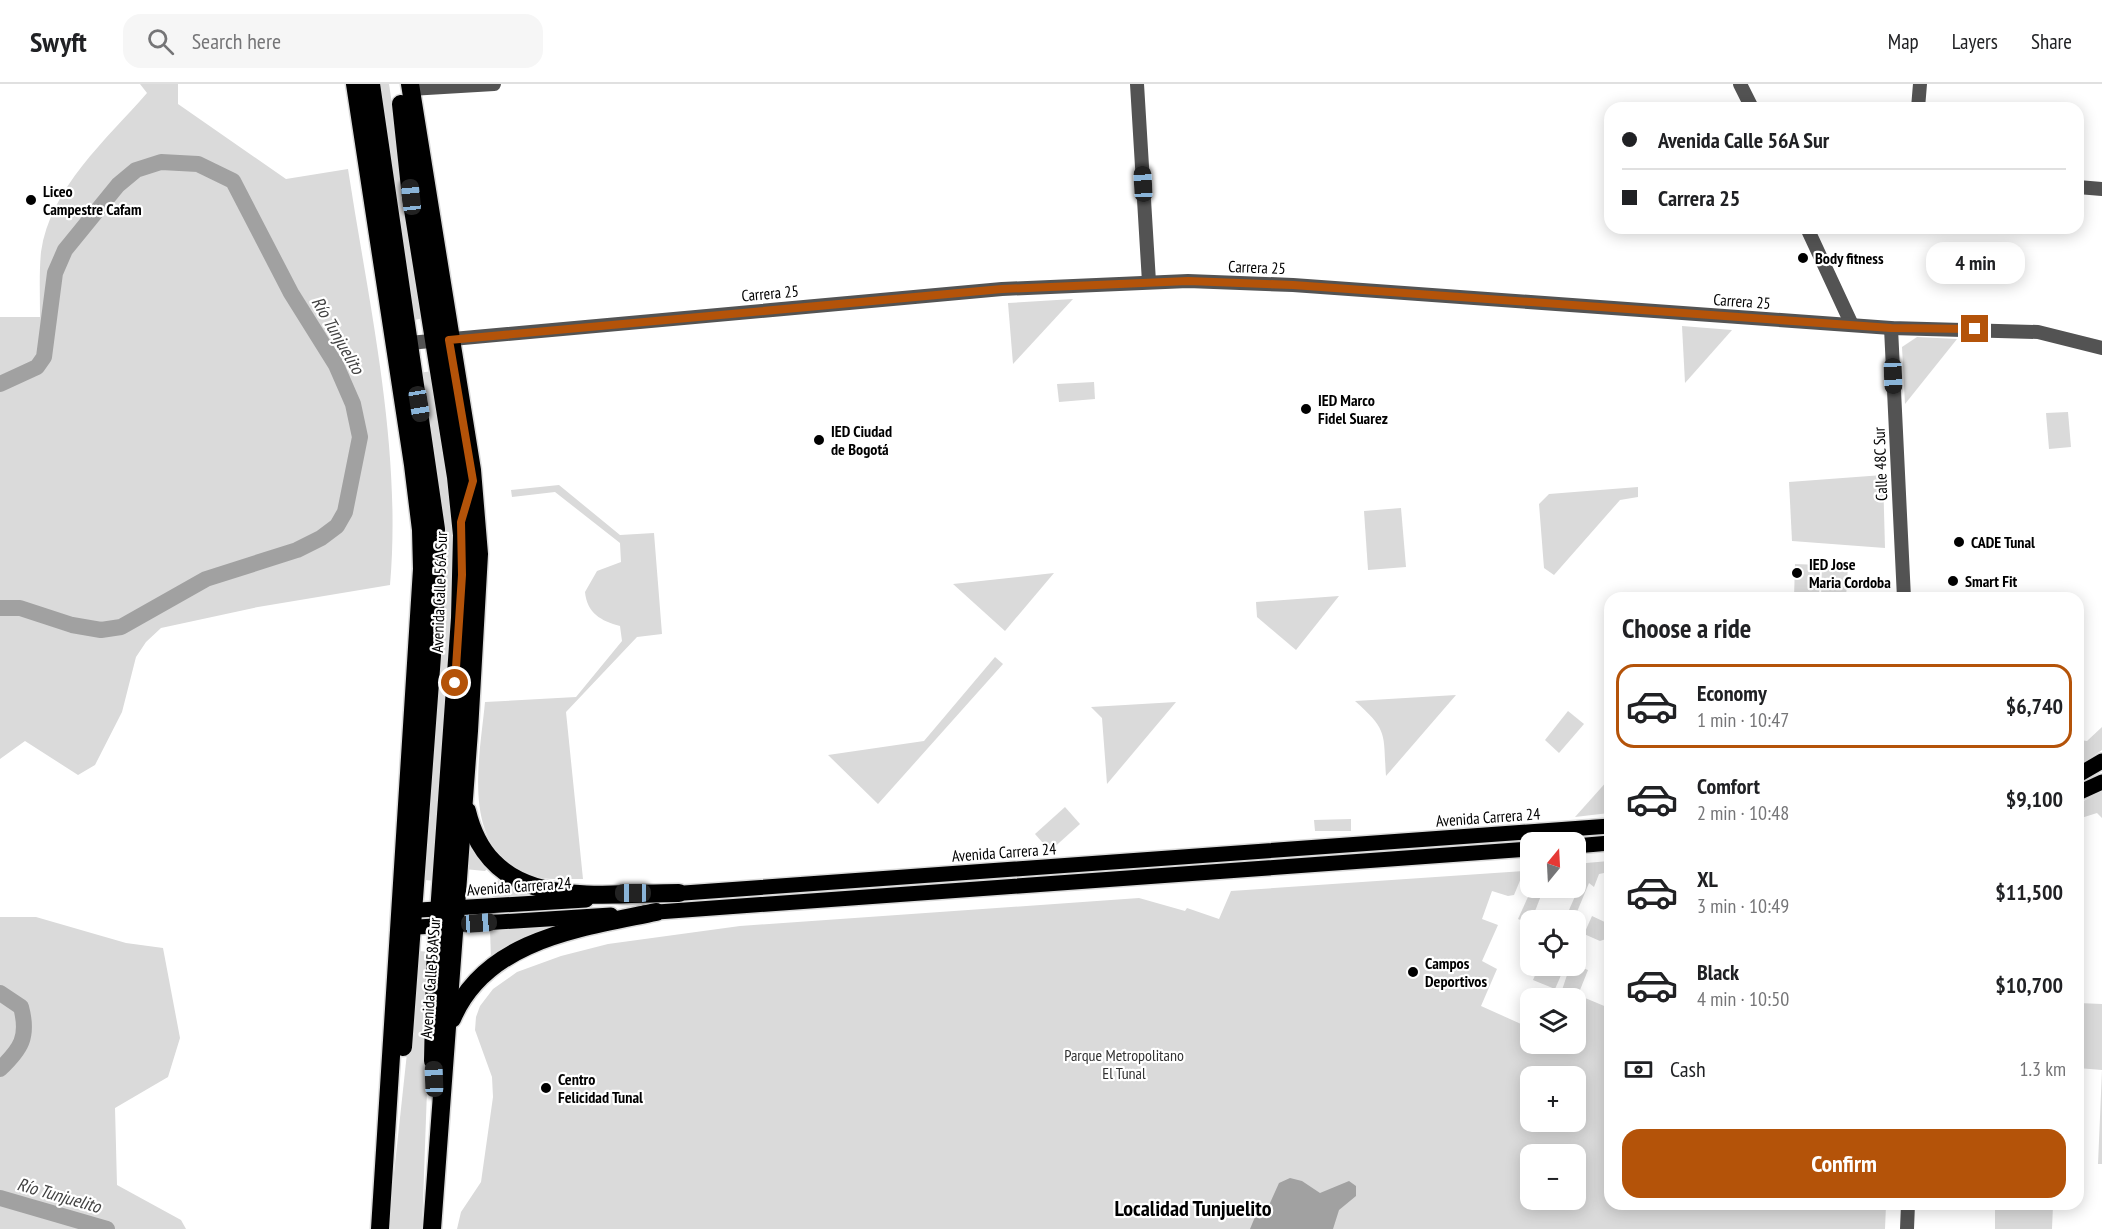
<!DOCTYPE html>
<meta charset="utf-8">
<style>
:root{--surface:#fff;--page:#f6f6f6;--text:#202124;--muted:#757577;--line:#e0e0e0;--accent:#b45309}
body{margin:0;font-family:"PT Sans Narrow",sans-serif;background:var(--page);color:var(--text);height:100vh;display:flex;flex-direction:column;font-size:22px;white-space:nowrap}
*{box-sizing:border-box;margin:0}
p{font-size:20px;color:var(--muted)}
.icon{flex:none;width:33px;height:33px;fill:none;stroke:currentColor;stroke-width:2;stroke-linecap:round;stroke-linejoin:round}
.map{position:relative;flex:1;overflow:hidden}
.sheet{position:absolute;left:1604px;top:508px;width:480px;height:618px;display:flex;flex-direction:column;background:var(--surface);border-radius:18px;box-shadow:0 3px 15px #0003}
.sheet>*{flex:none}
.top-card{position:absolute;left:1604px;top:18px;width:480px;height:132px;border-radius:18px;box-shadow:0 3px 15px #0003;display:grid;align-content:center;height:132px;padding:0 18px;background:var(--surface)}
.needle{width:39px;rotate:18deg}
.tools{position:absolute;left:1520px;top:748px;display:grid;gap:12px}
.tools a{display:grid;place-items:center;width:66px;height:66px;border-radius:12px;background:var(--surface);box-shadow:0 3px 15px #0003;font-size:30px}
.end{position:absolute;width:27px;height:27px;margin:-14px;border:8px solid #b45309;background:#fff;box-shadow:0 0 0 3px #fff}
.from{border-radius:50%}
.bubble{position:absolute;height:42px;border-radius:18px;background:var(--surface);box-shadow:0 3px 15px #0003;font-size:20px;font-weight:600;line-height:42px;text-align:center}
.car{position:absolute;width:18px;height:36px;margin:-18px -9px;border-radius:8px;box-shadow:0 0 4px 2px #0007;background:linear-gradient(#222 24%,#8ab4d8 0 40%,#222 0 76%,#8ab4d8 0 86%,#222 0)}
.top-card b{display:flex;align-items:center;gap:21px;height:57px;font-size:22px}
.top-card b+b{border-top:2px solid var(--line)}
.top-card i{width:15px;height:15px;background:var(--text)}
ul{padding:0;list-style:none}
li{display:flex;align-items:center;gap:18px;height:84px;margin:0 12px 9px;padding:0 6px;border:3px solid transparent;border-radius:18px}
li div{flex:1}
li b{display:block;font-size:22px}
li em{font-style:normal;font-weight:600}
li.current{border-color:var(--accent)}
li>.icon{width:54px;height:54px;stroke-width:1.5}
h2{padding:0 18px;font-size:27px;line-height:72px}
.pay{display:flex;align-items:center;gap:15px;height:66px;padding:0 18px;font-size:22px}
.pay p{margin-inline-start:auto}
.button{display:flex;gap:12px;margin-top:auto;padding:12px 18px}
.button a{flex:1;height:69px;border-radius:18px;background:var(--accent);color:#fff;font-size:24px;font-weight:600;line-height:69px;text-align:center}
header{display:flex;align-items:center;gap:36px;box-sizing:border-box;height:84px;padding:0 30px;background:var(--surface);border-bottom:2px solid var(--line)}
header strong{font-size:28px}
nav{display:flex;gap:33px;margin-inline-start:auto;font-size:21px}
.search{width:420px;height:54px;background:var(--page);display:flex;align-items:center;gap:15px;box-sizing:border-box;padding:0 21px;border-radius:18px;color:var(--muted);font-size:22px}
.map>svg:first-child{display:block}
</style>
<header>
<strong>Swyft</strong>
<div class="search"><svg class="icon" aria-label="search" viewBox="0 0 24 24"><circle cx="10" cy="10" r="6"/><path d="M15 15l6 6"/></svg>Search here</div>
<nav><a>Map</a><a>Layers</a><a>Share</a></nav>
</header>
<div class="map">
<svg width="2102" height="1145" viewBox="0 0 2102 1145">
<rect width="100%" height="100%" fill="#fff"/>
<g fill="#dadada" fill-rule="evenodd">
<path d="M140,0H178V20L286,95L348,85C369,222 402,362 390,501L258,523L161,544L146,558L136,573L122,628L95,681L78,691L25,657L0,675V233H40C40,211 39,189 41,168C50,104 107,55 147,9Z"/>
<polygon points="375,0 389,0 424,234 414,236"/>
<polygon points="1073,215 1013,280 1008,219"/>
<polygon points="1682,242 1732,246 1685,299"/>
<polygon points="1917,253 1957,255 1905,320 1902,263"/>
<polygon points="433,287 456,447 436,797 425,796 428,712 418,289"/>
<polygon points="1094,298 1095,315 1059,318 1057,300"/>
<polygon points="2068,328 2071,363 2049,365 2046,329"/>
<polygon points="1883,391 1885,464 1792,457 1789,398"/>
<path d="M559,401L620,451L654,449L662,550L637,553L566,628L583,795C564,795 541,797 524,789C460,760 480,673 485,618L576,613L622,557L620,542C601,537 587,529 585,508L597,487L621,478L620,459L555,408L512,413L511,406Z"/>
<polygon points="1638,403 1638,413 1620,416 1554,491 1544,484 1539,420 1549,410"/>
<polygon points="1401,424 1406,483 1368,486 1364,427"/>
<polygon points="1795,480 1820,481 1819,514 1794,514"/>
<polygon points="1822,481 1848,482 1846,514 1821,514"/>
<polygon points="1054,489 1005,547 953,500"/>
<polygon points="1339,512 1296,566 1257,533 1256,518"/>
<polygon points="995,573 1003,580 878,720 828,671 924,657"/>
<path d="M1456,611L1386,692C1383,650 1389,647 1355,617Z"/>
<polygon points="1176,618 1107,700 1102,634 1091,623"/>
<polygon points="1568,627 1584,640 1559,669 1545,656"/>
<polygon points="2102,643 2102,666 2078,682 2078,659 2080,656 2087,657"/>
<polygon points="1609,695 1609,729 1575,733"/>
<polygon points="2102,707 2102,734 2097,729 2078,735 2078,720"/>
<polygon points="1065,723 1080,740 1050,767 1035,750"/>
<polygon points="1351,735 1351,747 1315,747 1314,736"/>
<polygon points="467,745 489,783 485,787 464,785"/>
<polygon points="1609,777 1609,788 1599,790 1594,803 1589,799 1574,835 1566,833 1583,794 1575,791 1575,780"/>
<path d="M1524,787L1514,811L1508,812L1492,807L1482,835L1498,841L1482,877L1497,885L1481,922L1530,944V960H1575V915H1559L1570,882L1575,881L1588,886L1578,911L1609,924L1610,1120L1886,1121L1885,1145H457L461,1128L481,1098L493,1013L492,993L475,946L476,933L480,922L493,905L517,888L561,872L608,860L740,842L1139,814L1185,827L1187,824L1219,835L1231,807ZM1530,993H1575V1038H1530ZM1530,1071H1575V1116H1530Z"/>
<polygon points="502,794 549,812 493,815 494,799"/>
<polygon points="1532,804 1544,804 1530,840 1518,835"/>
<polygon points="1592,832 1609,840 1606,855 1600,857 1584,850"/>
<polygon points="0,833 36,833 126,859 163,864 180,954 168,993 115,1024 117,1101 181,1136 186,1145 0,1145"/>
<polygon points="586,838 491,874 490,846"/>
<polygon points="418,867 432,868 422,1145 388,1145"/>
<polygon points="1539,882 1565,882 1555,905 1533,896"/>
<polygon points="2078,919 2102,920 2102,1080 2098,1080 2102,986 2078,984"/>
<polygon points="1995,1121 2053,1121 2052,1145 1995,1145"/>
</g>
<polygon fill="#a1a1a1" points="1290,1094 1302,1097 1320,1109 1349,1097 1356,1102 1356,1112 1339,1126 1333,1145 1250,1145 1255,1133 1270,1119 1279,1099"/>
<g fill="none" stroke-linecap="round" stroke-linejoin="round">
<g stroke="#a1a1a1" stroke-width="16">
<polyline points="0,300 37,283 44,273 55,189 65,166 118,101 136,86 161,78 198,80 233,97 291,209 336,281 353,320 360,353 345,428 337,442 321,454 297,466 206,495 121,543 101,546 72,541 20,524 0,524"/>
<path d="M0,909L21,923C29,953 21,965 0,985"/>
<polyline points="0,1114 107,1145"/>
</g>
<defs>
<g id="major">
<polyline points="2078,691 2102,677"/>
<polyline points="2078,709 2102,698"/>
<polyline points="1575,762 1610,759"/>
<polyline points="670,810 1610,742"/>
<polyline points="403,827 586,816"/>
<polyline points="644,829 1530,765"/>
<polyline points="402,844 611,831"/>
</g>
<g id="highway">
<polyline points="355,0 413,381 421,446 422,485 380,1145"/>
<polyline points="371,0 436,445 435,531 403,963"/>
<polyline points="410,0 472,386 479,470 469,647 432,1145"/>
<polyline points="401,20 411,113 456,393 462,451 460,534 435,885 433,977"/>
<path d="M467,727C492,830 596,809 679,809"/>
<path d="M452,935C486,855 580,844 656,828"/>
</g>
</defs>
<use href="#major" stroke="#dbdbdb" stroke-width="18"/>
<use href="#highway" stroke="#dbdbdb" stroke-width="21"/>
<g stroke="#535353" stroke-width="14">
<polyline points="1137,0 1149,198"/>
<polyline points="1740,0 1752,24"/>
<polyline points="410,5 494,0"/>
<polyline points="1918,24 1920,0"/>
<polyline points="2078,103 2102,105"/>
<polyline points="1807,144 1852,241"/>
<polyline points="1891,244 1904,514"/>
<polyline points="409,259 1002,205 1188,197 1293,201 1891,244 2038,248 2102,264"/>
<polyline points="1907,1145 1908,1120"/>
</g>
<use href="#major" stroke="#000" stroke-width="15"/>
<use href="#highway" stroke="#000" stroke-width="18"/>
</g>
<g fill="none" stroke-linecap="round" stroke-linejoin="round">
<polyline stroke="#b45309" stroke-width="8" points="455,599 462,491 461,438 473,397 449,256 1002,205 1188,197 1293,201 1891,244 1975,245"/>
</g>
<g fill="#000" stroke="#fff" stroke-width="2">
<circle cx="31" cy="116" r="6"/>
<circle cx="1803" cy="174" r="6"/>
<circle cx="1306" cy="325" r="6"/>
<circle cx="819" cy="356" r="6"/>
<circle cx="1959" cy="458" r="6"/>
<circle cx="1797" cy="489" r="6"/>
<circle cx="1953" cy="497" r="6"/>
<circle cx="1413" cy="888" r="6"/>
<circle cx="546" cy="1004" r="6"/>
</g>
<g text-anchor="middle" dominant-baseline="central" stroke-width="4.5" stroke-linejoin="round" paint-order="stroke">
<g font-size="16" font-weight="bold" fill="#000" stroke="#fff" text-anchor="start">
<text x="43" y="107">Liceo<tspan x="43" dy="18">Campestre Cafam</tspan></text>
<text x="1815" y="174">Body fitness</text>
<text x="1318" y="316">IED Marco<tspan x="1318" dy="18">Fidel Suarez</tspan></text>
<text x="831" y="347">IED Ciudad<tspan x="831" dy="18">de Bogotá</tspan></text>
<text x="1971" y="458">CADE Tunal</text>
<text x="1809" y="480">IED Jose<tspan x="1809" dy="18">Maria Cordoba</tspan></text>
<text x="1965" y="497">Smart Fit</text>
<text x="1425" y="879">Campos<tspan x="1425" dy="18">Deportivos</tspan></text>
<text x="558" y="995">Centro<tspan x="558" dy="18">Felicidad Tunal</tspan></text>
</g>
<g font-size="16" fill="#000" stroke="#fff">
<text transform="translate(1257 183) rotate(2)">Carrera 25</text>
<text transform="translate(770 209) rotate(-5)">Carrera 25</text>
<text transform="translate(1742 217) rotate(4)">Carrera 25</text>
<text transform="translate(1880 380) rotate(-92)">Calle 48C Sur</text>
<text transform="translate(439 508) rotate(-88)">Avenida Calle 56A Sur</text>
<text transform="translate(1488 733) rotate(-4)">Avenida Carrera 24</text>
<text transform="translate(1004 768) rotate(-4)">Avenida Carrera 24</text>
<text transform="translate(519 802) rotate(-4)">Avenida Carrera 24</text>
<text transform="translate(430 894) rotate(-86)">Avenida Calle 58A Sur</text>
</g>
<g font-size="16" fill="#313131" stroke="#fff">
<text x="1124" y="971">Parque Metropolitano<tspan x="1124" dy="18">El Tunal</tspan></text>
</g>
<g font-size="18" font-style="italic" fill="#424242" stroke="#fff">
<text transform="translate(338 251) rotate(60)">Río Tunjuelito</text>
<text transform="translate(59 1111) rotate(16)">Río Tunjuelito</text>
</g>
<g font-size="22" font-weight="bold" fill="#000" stroke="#fff">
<text x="1193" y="1124">Localidad Tunjuelito</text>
</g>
</g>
</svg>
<div class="tools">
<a><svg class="needle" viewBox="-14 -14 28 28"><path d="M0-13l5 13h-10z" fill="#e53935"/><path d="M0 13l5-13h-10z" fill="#757577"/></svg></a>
<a><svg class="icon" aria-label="locate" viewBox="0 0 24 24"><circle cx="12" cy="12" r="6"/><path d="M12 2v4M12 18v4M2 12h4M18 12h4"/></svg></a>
<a><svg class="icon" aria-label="layers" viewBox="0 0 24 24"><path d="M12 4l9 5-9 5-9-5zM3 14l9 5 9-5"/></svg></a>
<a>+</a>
<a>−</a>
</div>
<i class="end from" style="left:455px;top:599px"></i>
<i class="end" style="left:1975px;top:245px"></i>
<div class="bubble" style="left:1926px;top:158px;width:99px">4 min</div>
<i class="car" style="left:1143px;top:100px;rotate:357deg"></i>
<i class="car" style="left:411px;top:113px;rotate:354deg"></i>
<i class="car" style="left:1893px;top:292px;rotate:178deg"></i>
<i class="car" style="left:419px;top:320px;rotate:171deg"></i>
<i class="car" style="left:633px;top:809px;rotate:270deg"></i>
<i class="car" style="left:479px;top:839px;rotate:86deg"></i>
<i class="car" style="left:434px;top:995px;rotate:358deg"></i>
<div class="top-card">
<b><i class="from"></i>Avenida Calle 56A Sur</b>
<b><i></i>Carrera 25</b>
</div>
<section class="sheet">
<h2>Choose a ride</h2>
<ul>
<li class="current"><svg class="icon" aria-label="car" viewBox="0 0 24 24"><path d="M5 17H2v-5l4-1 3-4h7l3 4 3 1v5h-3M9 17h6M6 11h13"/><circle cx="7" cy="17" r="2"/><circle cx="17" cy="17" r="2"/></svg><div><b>Economy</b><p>1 min · 10:47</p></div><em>$6,740</em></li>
<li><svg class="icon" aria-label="car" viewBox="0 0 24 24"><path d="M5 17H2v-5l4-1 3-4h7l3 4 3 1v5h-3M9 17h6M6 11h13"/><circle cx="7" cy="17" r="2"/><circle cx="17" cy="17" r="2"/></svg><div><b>Comfort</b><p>2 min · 10:48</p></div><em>$9,100</em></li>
<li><svg class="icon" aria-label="car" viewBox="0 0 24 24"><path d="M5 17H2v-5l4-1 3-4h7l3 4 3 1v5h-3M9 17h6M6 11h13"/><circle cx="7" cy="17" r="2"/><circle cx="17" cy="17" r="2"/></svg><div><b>XL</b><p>3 min · 10:49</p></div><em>$11,500</em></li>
<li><svg class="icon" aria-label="car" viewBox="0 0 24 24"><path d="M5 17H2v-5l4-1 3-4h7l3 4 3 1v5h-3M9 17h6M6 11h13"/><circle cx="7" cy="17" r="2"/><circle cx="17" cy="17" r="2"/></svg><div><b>Black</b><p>4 min · 10:50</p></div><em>$10,700</em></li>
</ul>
<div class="pay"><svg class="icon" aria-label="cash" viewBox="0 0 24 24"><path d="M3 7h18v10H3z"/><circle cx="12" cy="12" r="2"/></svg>Cash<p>1.3 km</p></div>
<div class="button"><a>Confirm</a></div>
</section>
</div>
